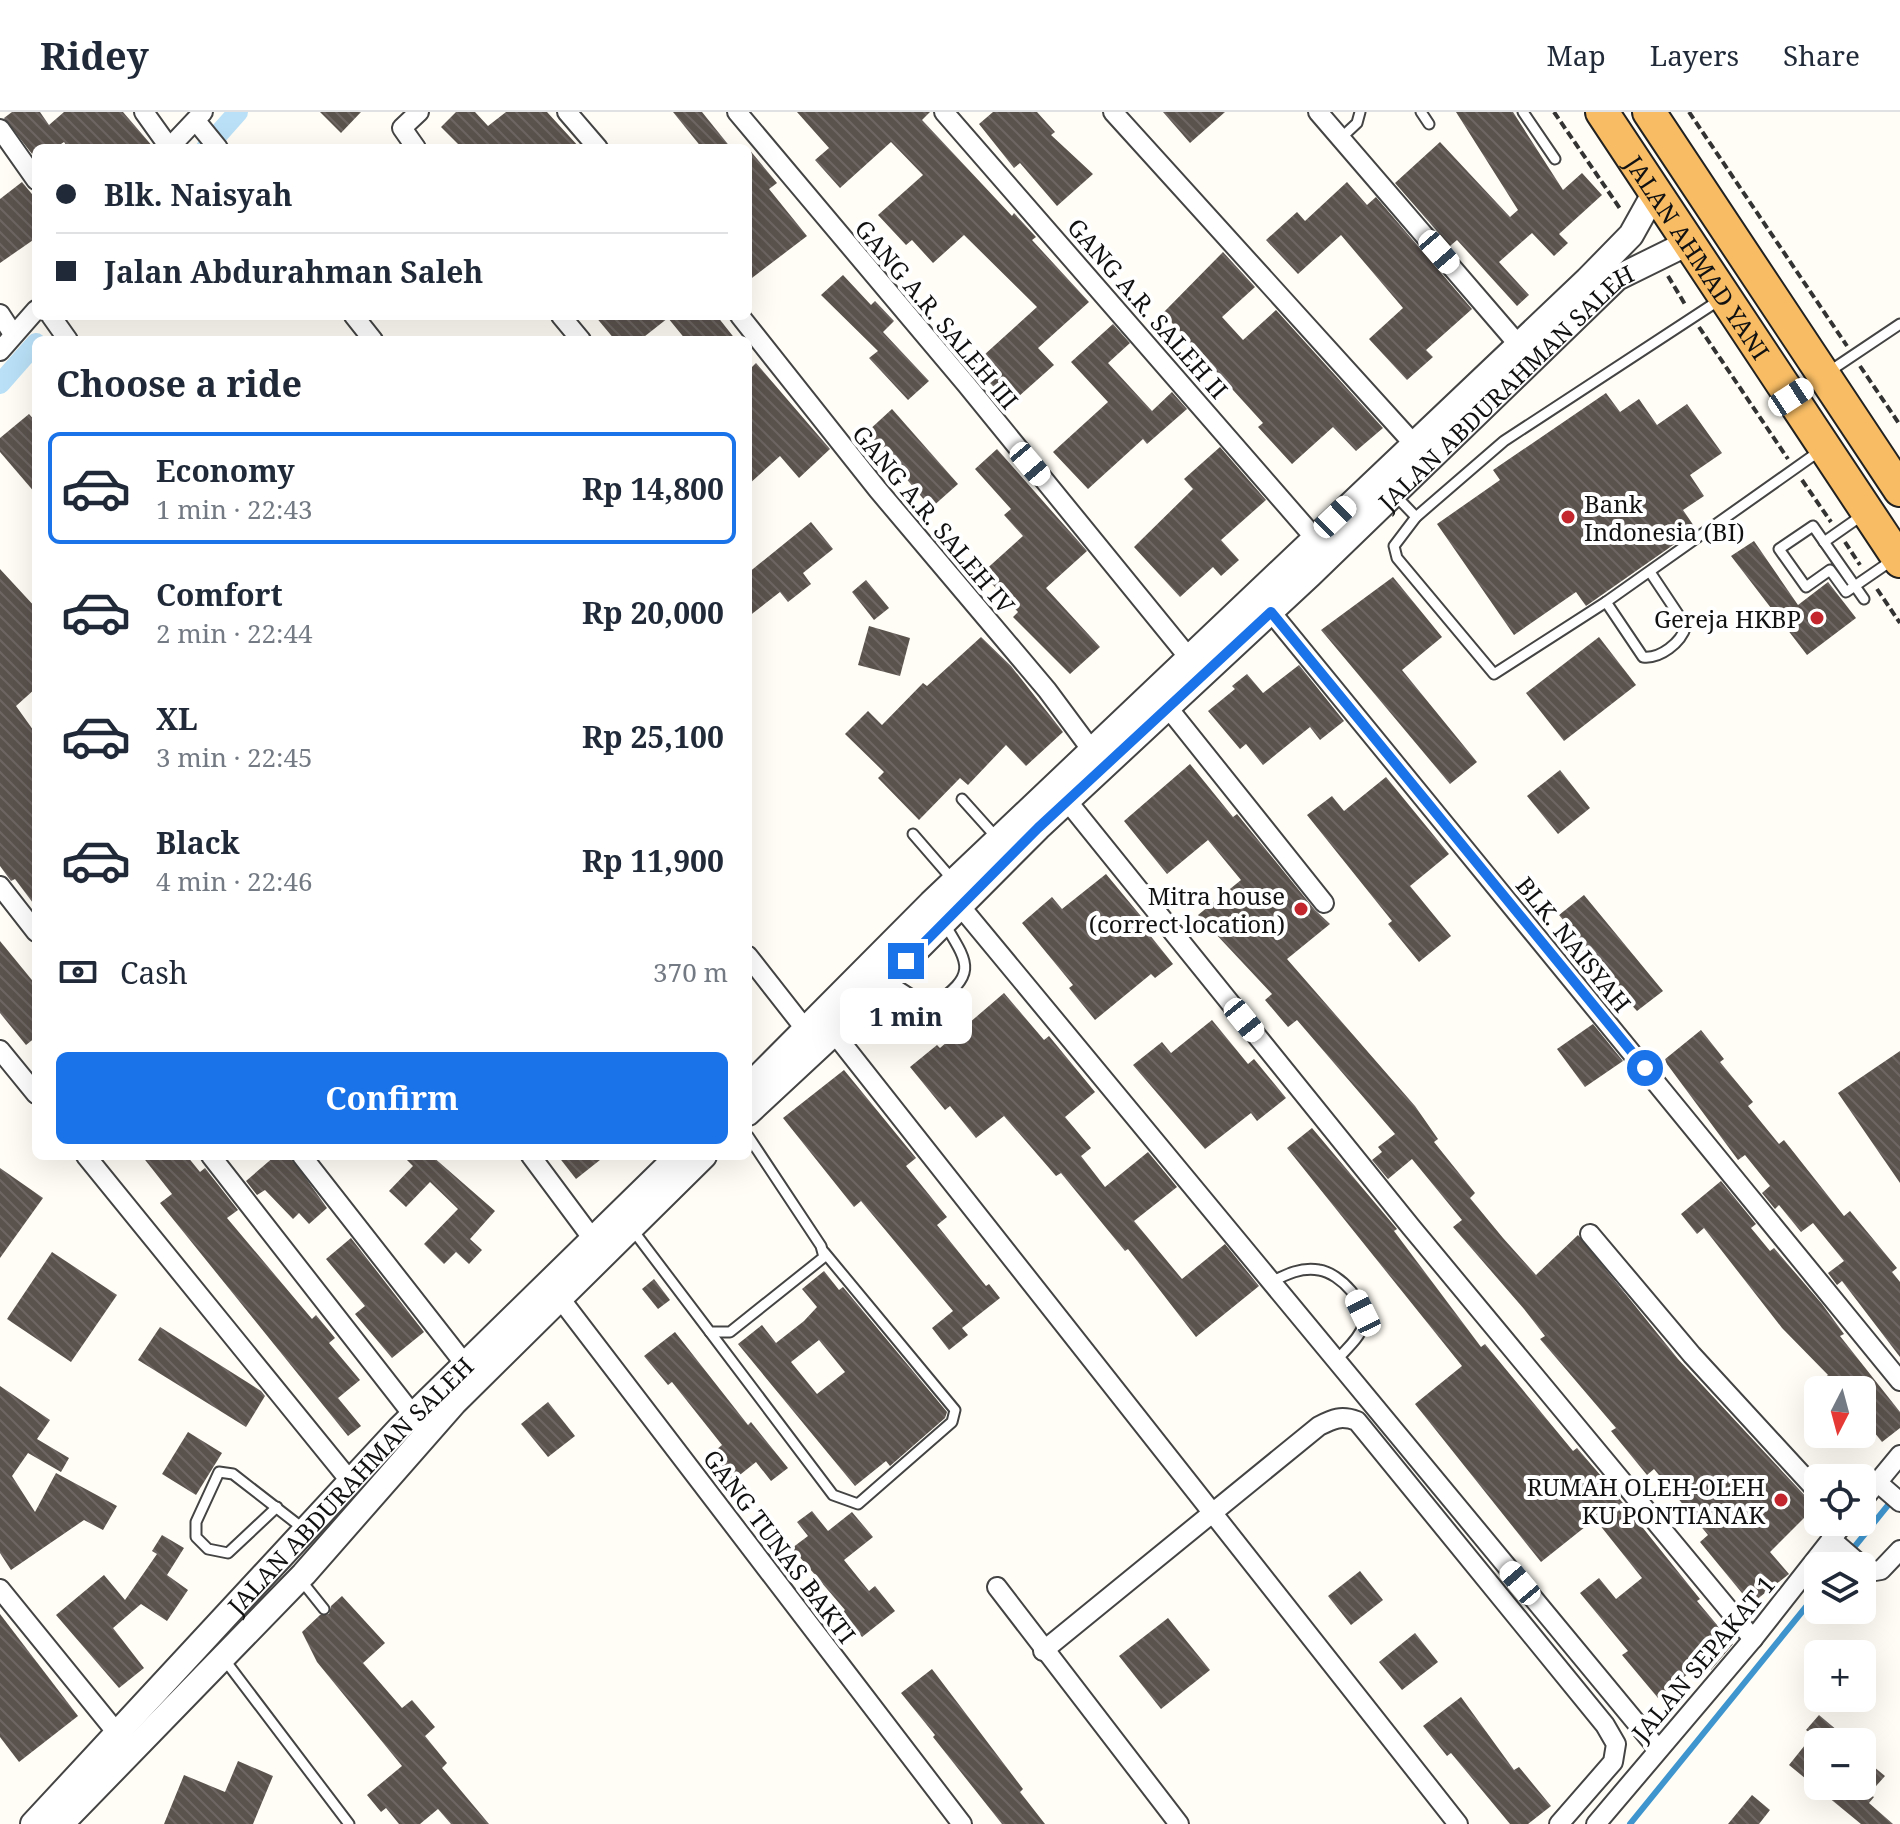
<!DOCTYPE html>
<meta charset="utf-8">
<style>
:root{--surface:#fff;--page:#f6f6f7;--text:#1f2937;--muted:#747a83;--line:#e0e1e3;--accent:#1a73e8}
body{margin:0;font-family:"Noto Serif",serif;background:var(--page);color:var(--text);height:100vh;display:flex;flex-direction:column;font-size:30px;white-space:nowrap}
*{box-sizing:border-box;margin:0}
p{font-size:26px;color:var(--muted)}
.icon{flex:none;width:44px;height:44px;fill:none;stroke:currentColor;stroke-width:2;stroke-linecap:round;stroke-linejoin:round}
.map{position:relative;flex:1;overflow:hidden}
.drawer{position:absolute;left:32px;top:224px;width:720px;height:824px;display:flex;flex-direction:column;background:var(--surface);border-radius:12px;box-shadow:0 8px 32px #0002}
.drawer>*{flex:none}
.guide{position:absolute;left:32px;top:32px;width:720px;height:176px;border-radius:12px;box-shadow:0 8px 32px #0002;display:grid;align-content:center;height:176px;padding:0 24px;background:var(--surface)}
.needle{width:52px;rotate:186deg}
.fabs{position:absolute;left:1804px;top:1264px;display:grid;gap:16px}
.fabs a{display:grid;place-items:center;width:72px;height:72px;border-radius:12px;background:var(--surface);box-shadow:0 8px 32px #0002;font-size:40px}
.end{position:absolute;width:36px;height:36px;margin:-18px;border:10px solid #1a73e8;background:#fff;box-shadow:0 0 0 4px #fff}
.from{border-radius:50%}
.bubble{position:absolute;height:56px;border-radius:12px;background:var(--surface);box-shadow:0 8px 32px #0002;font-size:26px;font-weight:700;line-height:56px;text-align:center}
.car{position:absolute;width:24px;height:48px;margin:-24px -12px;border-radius:10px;box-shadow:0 0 6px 2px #0007;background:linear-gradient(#fff 24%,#345 0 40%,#fff 0 76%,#345 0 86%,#fff 0)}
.guide b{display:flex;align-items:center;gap:28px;height:76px;font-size:30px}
.guide b+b{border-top:2px solid var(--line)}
.guide i{width:20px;height:20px;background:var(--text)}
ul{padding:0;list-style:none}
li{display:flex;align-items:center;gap:24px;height:112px;margin:0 16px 12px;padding:0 8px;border:4px solid transparent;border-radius:12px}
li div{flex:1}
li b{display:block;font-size:30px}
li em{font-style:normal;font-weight:700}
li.active{border-color:var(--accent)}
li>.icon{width:72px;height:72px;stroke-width:1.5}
h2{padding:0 24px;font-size:36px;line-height:96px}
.pay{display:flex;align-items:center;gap:20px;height:88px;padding:0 24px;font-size:30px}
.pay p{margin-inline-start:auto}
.action{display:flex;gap:16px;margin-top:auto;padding:16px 24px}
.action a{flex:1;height:92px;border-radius:12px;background:var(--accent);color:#fff;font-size:32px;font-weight:700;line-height:92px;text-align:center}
header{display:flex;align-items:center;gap:48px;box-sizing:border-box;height:112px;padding:0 40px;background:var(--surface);border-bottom:2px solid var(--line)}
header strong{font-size:38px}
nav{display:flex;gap:44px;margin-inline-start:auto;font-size:28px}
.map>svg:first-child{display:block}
</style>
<header>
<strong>Ridey</strong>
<nav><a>Map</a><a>Layers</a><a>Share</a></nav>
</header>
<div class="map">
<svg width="1900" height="1712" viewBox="0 0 1900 1712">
<defs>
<pattern id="building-back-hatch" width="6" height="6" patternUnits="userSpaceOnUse" patternTransform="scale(2)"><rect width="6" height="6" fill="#5a524d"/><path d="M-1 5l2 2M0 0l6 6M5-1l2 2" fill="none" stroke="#6d6662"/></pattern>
</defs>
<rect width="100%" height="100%" fill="#fffdf5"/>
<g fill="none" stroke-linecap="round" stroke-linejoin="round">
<g stroke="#3f96cf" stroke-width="6">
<polyline points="1839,1454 1893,1387"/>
<polyline points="1630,1712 1818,1480"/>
</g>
<g stroke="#b9e0f7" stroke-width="20">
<polyline points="206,36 238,0"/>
<polyline points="0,272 36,231"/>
</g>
</g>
<g fill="url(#building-back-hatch)" fill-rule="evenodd">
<polygon points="12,0 40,0 49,13 64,0 123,0 154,36 68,36 64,30 55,36 36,36 36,47 4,6"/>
<polygon points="320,0 361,0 341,21"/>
<polygon points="456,0 475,0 488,14 506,0 547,0 580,36 462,36 441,15"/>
<polygon points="673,0 702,0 731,36 702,36"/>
<polygon points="797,0 930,0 922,8 1012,104 1014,101 1036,125 1032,128 1089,190 1038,236 1054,253 1010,292 973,253 1037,195 964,123 933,151 912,128 906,133 878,103 923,63 891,30 840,76 815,48 829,36"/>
<polygon points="993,0 1037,0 1055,20 1051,23 1093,62 1057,94 1020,51 1014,56 979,12"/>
<polygon points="1163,0 1225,0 1190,31"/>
<polygon points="1456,0 1513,0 1563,78 1582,61 1602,83 1559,122 1568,131 1554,144 1532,121 1499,150 1529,183 1517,194 1457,128 1450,134 1395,71 1440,30 1510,105 1518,98"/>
<polygon points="748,36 777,71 769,77 807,124 748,169"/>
<polygon points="22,70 36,87 36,126 0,151 0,87"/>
<polygon points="1347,70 1367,93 1376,85 1472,197 1426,238 1433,245 1407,268 1369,227 1403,196 1341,123 1298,162 1266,128 1297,100 1305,109"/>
<polygon points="1223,140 1255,175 1222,205 1243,228 1276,198 1383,316 1356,339 1333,315 1292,352 1258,315 1263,311 1163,201"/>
<polygon points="843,163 871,193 875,189 894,209 883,220 929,269 908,288 869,246 878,239 821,183"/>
<polygon points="595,204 717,204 736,228 686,228 668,206 640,228 615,228"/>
<polygon points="1113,212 1130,231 1108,251 1152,299 1172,280 1187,297 1147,332 1143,327 1088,377 1053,340 1108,290 1071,250"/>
<polygon points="756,251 830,337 799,366 780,344 748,373 748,259"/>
<polygon points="1606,281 1620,300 1639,287 1657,313 1687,292 1722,341 1690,363 1704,384 1683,398 1696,417 1586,494 1576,480 1514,523 1437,412 1500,368 1493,358"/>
<polygon points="892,297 958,372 931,396 867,320"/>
<polygon points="29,302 36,310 36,382 0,340 0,326"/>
<polygon points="1220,335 1266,388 1221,428 1239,448 1221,464 1213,455 1180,485 1134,435 1193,377 1184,367"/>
<polygon points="997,337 1087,439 1046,476 1100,535 1070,562 1013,505 1018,500 982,461 1023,424 1004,403 1011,397 975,357"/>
<polygon points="811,410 833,437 803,461 811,472 788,490 780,480 748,505 748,461"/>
<polygon points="1754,429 1798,493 1828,470 1856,506 1807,543 1731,444"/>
<polygon points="0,457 36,496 36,576 16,594 36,622 36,795 15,767 11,769 0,754"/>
<polygon points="1393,465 1442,525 1402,558 1477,650 1450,672 1321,518"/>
<polygon points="866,468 889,496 874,508 852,480"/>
<polygon points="869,514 910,526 900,564 858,553"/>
<polygon points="981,525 1011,554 1063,620 1026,654 1006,633 968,673 960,666 919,708 878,666 884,660 845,622 868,599 882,613 923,571 927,574"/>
<polygon points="1599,525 1636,573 1564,629 1526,581"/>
<polygon points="1299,553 1344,609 1320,628 1310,615 1263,653 1246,632 1240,637 1208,599 1235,577 1232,574 1247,562 1263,581"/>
<polygon points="1190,652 1233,705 1237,702 1315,798 1330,812 1287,847 1415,994 1438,1027 1434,1030 1475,1081 1470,1086 1503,1126 1536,1163 1578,1123 1678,1247 1809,1388 1818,1392 1770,1440 1789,1462 1751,1492 1700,1430 1708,1423 1654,1357 1647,1363 1611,1319 1616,1316 1540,1227 1545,1224 1524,1197 1453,1115 1462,1108 1412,1047 1388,1067 1372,1048 1382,1040 1378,1035 1395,1022 1297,908 1288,915 1265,888 1272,882 1198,803 1241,768 1208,728 1167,762 1124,709"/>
<polygon points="1560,658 1590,696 1558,722 1527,684"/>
<polygon points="1386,665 1449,742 1410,774 1451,824 1419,850 1388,812 1392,809 1307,703 1332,684 1344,699"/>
<polygon points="1106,762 1145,809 1141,812 1173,852 1155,866 1151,862 1095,908 1069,876 1073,873 1022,811 1052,785 1062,797"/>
<polygon points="1584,783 1663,879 1637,899 1582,839 1586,836 1559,803"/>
<polygon points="0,829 36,873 36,925 26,933 0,901"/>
<polygon points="1004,881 1044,928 1049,924 1095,980 1065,1005 1091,1036 1081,1044 1105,1075 1148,1040 1177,1075 1134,1109 1182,1167 1225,1132 1259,1174 1196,1225 1128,1137 1125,1139 1061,1061 1056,1064 1004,1004 976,1026 950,994 945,998 910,955 937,933 940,936"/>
<polygon points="1212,908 1248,952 1254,947 1286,986 1257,1009 1251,1001 1205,1037 1133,953 1162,930 1171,941"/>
<polygon points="1593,912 1623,949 1585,975 1557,937"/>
<polygon points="1701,918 1724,947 1720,950 1753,990 1748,994 1779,1032 1784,1028 1844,1104 1850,1099 1897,1156 1892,1160 1900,1170 1900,1245 1842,1169 1837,1173 1828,1161 1844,1149 1813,1111 1801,1120 1779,1093 1775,1097 1762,1081 1770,1074 1745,1043 1738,1048 1664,948"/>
<polygon points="1900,939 1900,1071 1838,981"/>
<polygon points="844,958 916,1046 906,1054 947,1105 937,1113 986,1174 989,1172 1000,1186 962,1216 968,1223 949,1238 932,1216 953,1199 861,1089 854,1095 783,1006"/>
<polygon points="1312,1016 1397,1117 1394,1119 1481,1235 1485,1232 1573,1339 1577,1336 1602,1365 1700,1487 1697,1489 1733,1532 1711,1558 1704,1549 1658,1586 1622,1543 1628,1539 1580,1481 1599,1466 1616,1487 1642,1466 1595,1407 1541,1450 1415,1292 1462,1254 1287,1036"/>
<polygon points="142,1044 187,1044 200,1060 205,1056 238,1098 227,1106 312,1207 316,1203 335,1226 329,1231 360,1268 338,1286 361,1314 348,1324 160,1091 172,1082"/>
<polygon points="275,1044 290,1044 327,1096 309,1112 299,1101 293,1107 265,1078 257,1083 246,1069"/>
<polygon points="403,1044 432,1044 495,1099 470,1127 482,1138 469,1152 456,1140 444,1152 424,1132 458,1097 430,1070 406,1095 389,1079 413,1054"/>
<polygon points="558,1044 605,1044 576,1067"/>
<polygon points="0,1056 43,1086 0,1146"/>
<polygon points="1721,1069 1756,1112 1751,1116 1770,1139 1774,1136 1822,1192 1844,1222 1840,1224 1900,1300 1900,1316 1882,1330 1862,1305 1862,1278 1833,1278 1823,1267 1828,1263 1782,1216 1704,1116 1697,1122 1681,1102"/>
<polygon points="351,1126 424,1220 392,1246 355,1202 365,1194 326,1147"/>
<polygon points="52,1140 117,1183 71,1250 7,1207"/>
<path d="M824,1159L839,1178L843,1175L947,1300L945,1306L890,1354L886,1349L855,1374L738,1232L762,1213L776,1231L804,1209L817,1195L802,1177ZM819,1228L845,1260L817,1282L791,1250Z"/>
<polygon points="654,1167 670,1188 658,1197 642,1177"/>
<polygon points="160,1215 261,1279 265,1284 246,1315 138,1248"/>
<polygon points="675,1220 748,1313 751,1310 788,1356 771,1369 756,1350 731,1370 710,1343 722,1333 672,1270 668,1273 644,1244"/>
<polygon points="0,1274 50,1308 37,1327 69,1346 61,1360 28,1341 12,1364 35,1400 56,1361 117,1394 103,1418 84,1408 11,1458 0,1441"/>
<polygon points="548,1290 575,1324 548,1345 521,1312"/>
<polygon points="188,1320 222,1341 196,1383 162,1362"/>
<polygon points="812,1399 828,1419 852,1400 873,1425 844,1448 869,1479 875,1474 895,1499 862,1525 843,1500 845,1498 792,1436 808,1424 797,1410"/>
<polygon points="162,1423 184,1436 167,1463 188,1478 167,1509 141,1492 113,1516 144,1556 119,1576 56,1503 104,1463 125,1488 157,1442 152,1439"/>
<polygon points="1360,1459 1383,1488 1351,1513 1328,1484"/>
<polygon points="342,1484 385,1531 363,1551 402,1596 412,1588 435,1615 425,1624 447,1651 442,1656 489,1712 451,1712 438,1697 420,1712 399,1712 386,1696 381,1700 367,1683 402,1654 317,1550 302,1520 320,1503 329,1502 331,1494"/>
<polygon points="0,1502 78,1604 19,1650 0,1625"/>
<polygon points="1168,1506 1210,1558 1161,1597 1119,1544"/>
<polygon points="1415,1521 1438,1550 1402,1578 1379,1550"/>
<polygon points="932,1557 1023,1677 1020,1680 1045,1712 1002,1712 933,1625 935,1623 901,1581"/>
<polygon points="1461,1585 1514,1658 1519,1655 1551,1694 1528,1712 1510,1712 1451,1641 1447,1644 1423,1614"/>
<polygon points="1819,1603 1851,1630 1818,1630 1818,1674 1862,1674 1862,1645 1885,1664 1869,1682 1874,1685 1869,1691 1893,1712 1861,1712 1789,1653 1813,1623 1806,1618"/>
<polygon points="238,1649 273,1664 253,1712 164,1712 184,1663 225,1680"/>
<polygon points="1752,1683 1770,1698 1759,1712 1728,1712"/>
</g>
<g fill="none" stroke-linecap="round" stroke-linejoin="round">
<defs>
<g id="service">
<polyline points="1421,0 1429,12"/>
<polyline points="1523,0 1555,47"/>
<polyline points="1341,26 1357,11 1360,0"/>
<polyline points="1721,187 1504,329 1416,405 1394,434 1397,446 1494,562 1606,490 1821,338"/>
<polyline points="1797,281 1900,212"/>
<polyline points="1396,384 1416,405"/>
<polyline points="1824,430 1864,402"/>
<path d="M1864,487C1847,463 1830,438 1813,414L1779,437L1806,475L1830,458L1846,480L1894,447"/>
<path d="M1606,490L1643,545C1660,547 1681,531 1686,514L1650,460"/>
<polyline points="962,687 997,726"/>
<polyline points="913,722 952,767"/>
<path d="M889,868L926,892L933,893C978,862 969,852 944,811"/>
<polyline points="632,1117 710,1220 730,1220 824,1145 821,1134 748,1024"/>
<path d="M1271,1170C1287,1162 1301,1155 1319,1158C1340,1161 1369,1192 1363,1214C1359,1227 1345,1238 1336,1249"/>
<polyline points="710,1220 833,1383 858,1392 952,1310 955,1298 824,1140"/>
<polyline points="277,1395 228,1441 208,1437 196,1425 196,1410 219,1360 233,1362 305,1418"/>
<polyline points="300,1467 324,1497"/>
<polyline points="224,1547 349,1712"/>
</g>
<g id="minor">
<polyline points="144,0 169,35"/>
<polyline points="567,0 598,36"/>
<polyline points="737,0 966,272 1190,547"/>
<polyline points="944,0 1314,425"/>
<polyline points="1113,0 1412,330"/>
<polyline points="1318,0 1517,231"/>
<polyline points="196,9 218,36"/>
<polyline points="0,17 36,68"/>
<polyline points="169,36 203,0"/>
<polyline points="416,36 402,16 419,0"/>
<polyline points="0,202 13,222"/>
<polyline points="51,204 68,228"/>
<polyline points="354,204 373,228"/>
<polyline points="561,204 581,228"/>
<polyline points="740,204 878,378 1047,578 1093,640"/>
<polyline points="0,239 36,198"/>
<polyline points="1271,500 1900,1269"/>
<polyline points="1169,597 1324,791"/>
<polyline points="1068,690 1411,1115 1753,1527"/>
<polyline points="0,774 36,820"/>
<polyline points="961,795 1658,1637"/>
<polyline points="748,844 806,918"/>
<polyline points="834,921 1458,1712"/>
<polyline points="0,938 36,982"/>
<polyline points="86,1044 351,1370"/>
<polyline points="211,1044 413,1303"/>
<polyline points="302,1044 471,1260"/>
<polyline points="531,1044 592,1126"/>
<polyline points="1590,1122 1692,1243 1818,1380"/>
<polyline points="559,1185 962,1712"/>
<polyline points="1877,1370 1900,1390"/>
<polyline points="1862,1389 1900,1343"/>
<polyline points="1831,1427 1869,1460 1881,1458 1900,1438"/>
<polyline points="997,1475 1179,1712"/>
<polyline points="0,1477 117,1621"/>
<path d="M1043,1539L1319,1314C1333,1307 1341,1303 1357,1309L1605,1613L1616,1632L1613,1650L1559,1712"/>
<polyline points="1596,1712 1753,1527 1845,1410"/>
</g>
<g id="tertiary">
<polyline points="748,975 931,791 1587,168 1631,123 1655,80"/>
<path id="s1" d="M748,1001L834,921L1038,716L1310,463L1617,166L1688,131"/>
<path id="s2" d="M33,1712L400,1316L678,1044"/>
<polyline points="61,1712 304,1462 454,1291 704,1044"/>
</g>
<g id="trunk">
<path id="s3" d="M1602,0L1900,449"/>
<polyline points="1649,0 1900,378"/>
</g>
</defs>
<use href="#service" stroke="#444" stroke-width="13"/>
<use href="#minor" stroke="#444" stroke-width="22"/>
<use href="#tertiary" stroke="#444" stroke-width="28"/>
<use href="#trunk" stroke="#222" stroke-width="36"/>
<g stroke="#333" stroke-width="4" stroke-dasharray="8 4" stroke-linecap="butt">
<polyline points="1554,0 1621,98"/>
<polyline points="1689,0 1847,234"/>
<polyline points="1668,164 1686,194"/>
<polyline points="1699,215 1788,347"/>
<polyline points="1860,254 1900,313"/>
<polyline points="1802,368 1831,410"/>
<polyline points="1845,430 1860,453"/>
<polyline points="1877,477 1900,511"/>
</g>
<use href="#service" stroke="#fff" stroke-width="9"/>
<use href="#minor" stroke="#fff" stroke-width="18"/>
<use href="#tertiary" stroke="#fff" stroke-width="24"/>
<use href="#trunk" stroke="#f7bc64" stroke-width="32"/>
</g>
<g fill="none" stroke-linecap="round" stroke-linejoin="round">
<polyline stroke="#1a73e8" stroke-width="10" points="906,849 1038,716 1271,500 1645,956"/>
</g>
<g fill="#c4262e" stroke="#fff" stroke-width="3">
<circle cx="1568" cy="405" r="8"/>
<circle cx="1817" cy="506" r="8"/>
<circle cx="1301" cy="797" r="8"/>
<circle cx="1781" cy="1388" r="8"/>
</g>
<g text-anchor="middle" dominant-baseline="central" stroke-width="8" stroke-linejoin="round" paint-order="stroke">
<g font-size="24" fill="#111" stroke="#fff">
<text stroke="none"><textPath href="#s3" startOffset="174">JALAN AHMAD YANI</textPath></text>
<text transform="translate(1148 196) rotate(49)">GANG A.R. SALEH II</text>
<text transform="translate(937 202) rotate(50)">GANG A.R. SALEH III</text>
<text stroke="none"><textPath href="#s1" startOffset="1050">JALAN ABDURAHMAN SALEH</textPath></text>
<text transform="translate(934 407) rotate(50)">GANG A.R. SALEH IV</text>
<text transform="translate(1574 832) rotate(51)">BLK. NAISYAH</text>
<text stroke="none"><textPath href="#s2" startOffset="464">JALAN ABDURAHMAN SALEH</textPath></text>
<text transform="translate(780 1434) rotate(53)">GANG TUNAS BAKTI</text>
<text transform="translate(1703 1546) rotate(-50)">JALAN SEPAKAT 1</text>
</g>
<g font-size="24" fill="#111" stroke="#fff" text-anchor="end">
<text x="1584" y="391" text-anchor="start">Bank<tspan x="1584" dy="28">Indonesia (BI)</tspan></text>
<text x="1801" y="506">Gereja HKBP</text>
<text x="1285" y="783">Mitra house<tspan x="1285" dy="28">(correct location)</tspan></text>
<text x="1765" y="1374">RUMAH OLEH-OLEH<tspan x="1765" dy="28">KU PONTIANAK</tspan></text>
</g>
</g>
</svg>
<div class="fabs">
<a><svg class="needle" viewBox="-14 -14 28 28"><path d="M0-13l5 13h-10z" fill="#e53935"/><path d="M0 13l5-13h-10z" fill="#747a83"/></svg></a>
<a><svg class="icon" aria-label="locate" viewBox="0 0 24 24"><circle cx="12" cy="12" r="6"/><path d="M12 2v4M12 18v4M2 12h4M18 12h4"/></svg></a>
<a><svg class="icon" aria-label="layers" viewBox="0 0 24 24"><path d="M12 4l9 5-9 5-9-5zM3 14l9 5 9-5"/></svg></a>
<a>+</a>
<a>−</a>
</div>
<i class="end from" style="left:1645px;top:956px"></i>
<i class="end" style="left:906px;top:849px"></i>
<div class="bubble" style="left:840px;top:876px;width:132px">1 min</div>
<i class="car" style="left:1439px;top:140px;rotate:139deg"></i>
<i class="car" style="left:1791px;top:285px;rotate:57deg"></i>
<i class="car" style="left:1030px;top:352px;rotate:140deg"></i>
<i class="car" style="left:1335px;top:405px;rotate:46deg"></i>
<i class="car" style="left:1244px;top:908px;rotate:141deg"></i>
<i class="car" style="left:1363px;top:1201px;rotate:334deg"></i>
<i class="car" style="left:1520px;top:1471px;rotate:320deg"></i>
<div class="guide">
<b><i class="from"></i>Blk. Naisyah</b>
<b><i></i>Jalan Abdurahman Saleh</b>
</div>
<section class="drawer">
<h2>Choose a ride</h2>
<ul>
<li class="active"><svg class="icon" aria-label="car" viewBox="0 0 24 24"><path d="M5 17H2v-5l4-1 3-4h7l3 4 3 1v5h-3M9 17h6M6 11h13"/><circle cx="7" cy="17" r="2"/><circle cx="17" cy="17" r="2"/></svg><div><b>Economy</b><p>1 min · 22:43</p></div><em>Rp 14,800</em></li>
<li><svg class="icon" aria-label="car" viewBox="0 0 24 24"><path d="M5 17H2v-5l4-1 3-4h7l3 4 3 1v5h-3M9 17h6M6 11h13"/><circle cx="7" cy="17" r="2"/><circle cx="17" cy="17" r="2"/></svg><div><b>Comfort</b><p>2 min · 22:44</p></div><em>Rp 20,000</em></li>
<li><svg class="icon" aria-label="car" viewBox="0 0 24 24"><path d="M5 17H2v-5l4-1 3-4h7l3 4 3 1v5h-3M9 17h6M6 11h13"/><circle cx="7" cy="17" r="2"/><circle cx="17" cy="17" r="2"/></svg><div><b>XL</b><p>3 min · 22:45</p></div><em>Rp 25,100</em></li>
<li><svg class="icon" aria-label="car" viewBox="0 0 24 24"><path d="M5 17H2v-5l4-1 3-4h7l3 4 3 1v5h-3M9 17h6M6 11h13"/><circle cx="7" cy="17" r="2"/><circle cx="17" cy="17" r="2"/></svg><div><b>Black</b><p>4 min · 22:46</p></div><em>Rp 11,900</em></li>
</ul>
<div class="pay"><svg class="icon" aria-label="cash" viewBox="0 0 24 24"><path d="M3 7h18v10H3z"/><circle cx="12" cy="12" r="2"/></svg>Cash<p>370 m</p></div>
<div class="action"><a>Confirm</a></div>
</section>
</div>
